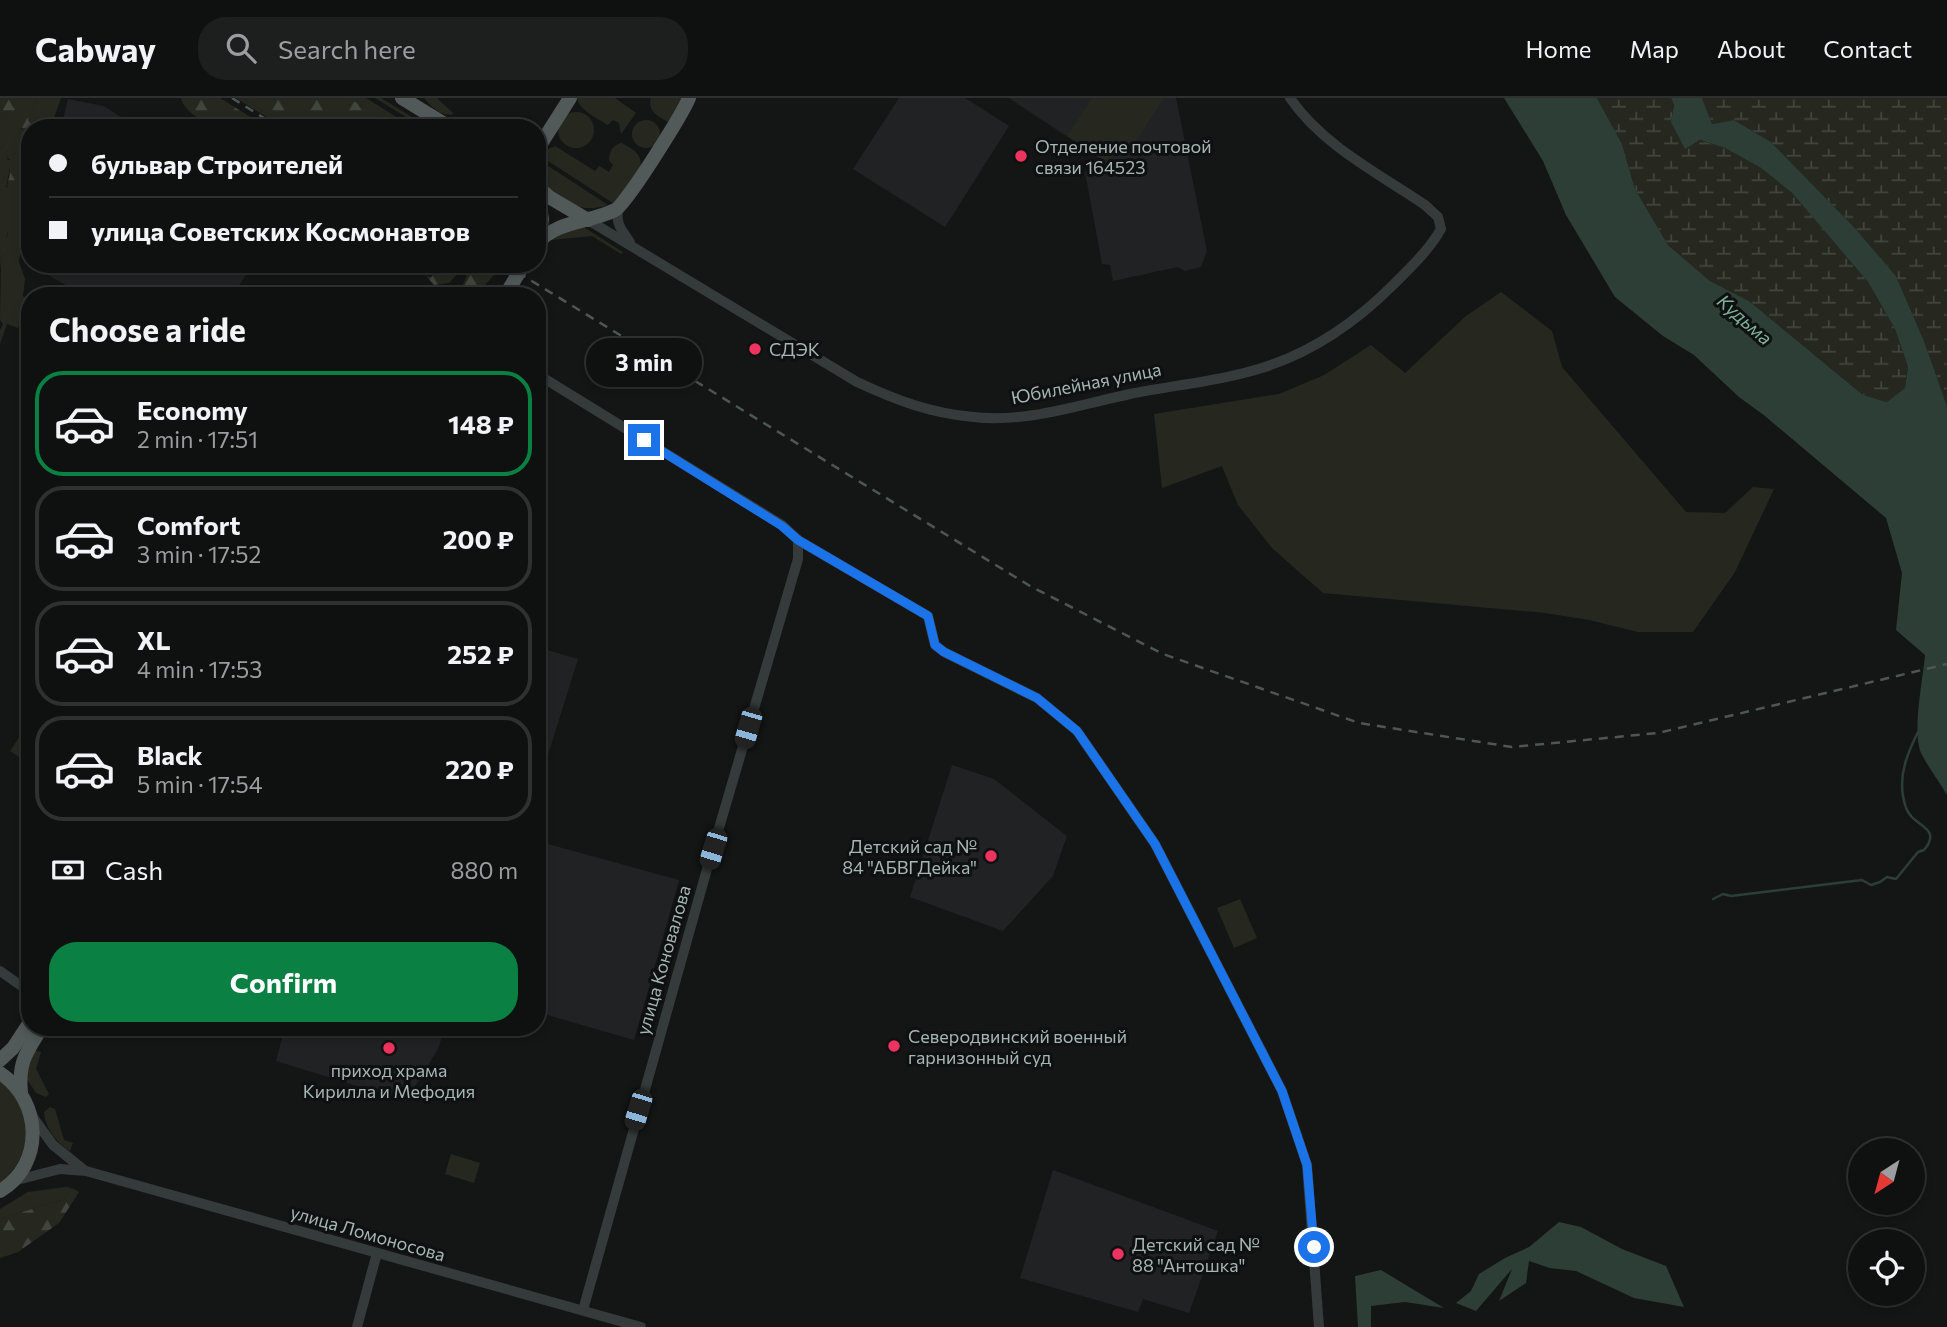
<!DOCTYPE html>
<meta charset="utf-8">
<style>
:root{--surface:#0f1010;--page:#1d1e1e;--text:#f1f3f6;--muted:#9b9d9f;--line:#2f3030;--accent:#0b8043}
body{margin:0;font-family:Commissioner,sans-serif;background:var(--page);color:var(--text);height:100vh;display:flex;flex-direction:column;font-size:26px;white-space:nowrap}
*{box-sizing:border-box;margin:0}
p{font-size:23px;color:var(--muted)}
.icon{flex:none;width:38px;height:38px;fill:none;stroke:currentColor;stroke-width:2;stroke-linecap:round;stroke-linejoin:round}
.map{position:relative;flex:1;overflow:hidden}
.sheet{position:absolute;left:21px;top:189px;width:525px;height:749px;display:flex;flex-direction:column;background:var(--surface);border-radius:28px;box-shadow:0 4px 10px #0003,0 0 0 2px var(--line)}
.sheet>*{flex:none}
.top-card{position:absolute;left:21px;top:21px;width:525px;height:154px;border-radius:28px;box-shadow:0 4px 10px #0003,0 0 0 2px var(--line);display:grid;align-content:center;height:154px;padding:0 28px;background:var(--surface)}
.needle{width:46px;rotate:216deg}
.tools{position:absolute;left:1848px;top:1040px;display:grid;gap:14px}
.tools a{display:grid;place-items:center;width:77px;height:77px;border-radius:50%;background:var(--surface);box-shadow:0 4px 10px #0003,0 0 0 2px var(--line);font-size:35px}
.end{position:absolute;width:32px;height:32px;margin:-16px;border:9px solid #1a73e8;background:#fff;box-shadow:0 0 0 4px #fff}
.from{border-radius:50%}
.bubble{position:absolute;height:49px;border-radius:24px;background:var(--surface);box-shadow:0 4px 10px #0003,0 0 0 2px var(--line);font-size:23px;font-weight:700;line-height:49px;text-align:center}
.car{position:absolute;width:21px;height:42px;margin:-21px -10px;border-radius:9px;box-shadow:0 0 5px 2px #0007;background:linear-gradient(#222 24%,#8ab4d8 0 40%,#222 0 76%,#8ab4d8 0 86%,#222 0)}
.top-card b{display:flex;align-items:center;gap:24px;height:66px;font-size:26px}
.top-card b+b{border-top:2px solid var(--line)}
.top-card i{width:18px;height:18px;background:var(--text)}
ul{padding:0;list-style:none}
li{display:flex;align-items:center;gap:21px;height:105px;margin:0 14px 10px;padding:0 14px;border:4px solid var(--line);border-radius:28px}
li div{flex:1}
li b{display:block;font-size:26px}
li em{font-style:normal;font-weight:700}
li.selected{border-color:var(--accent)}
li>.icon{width:63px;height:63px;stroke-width:1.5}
h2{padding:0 28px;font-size:32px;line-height:84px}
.pay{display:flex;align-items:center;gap:18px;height:77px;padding:0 28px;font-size:26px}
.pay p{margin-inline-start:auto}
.action{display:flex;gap:14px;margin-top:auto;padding:14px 28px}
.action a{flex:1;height:80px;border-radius:28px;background:var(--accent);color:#fff;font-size:28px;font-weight:700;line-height:80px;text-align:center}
header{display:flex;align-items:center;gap:42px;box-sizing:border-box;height:98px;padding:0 35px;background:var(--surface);border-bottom:2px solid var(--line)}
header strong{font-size:33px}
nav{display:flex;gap:38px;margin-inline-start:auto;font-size:24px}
.search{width:490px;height:63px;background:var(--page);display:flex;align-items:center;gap:18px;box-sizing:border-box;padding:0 24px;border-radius:28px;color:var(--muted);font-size:26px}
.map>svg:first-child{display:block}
</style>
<header>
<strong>Cabway</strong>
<div class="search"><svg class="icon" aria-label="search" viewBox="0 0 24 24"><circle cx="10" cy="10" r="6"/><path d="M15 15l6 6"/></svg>Search here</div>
<nav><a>Home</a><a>Map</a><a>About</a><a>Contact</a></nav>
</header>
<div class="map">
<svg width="1947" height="1229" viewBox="0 0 1947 1229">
<defs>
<pattern id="forest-firs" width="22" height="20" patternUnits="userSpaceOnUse" patternTransform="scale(1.75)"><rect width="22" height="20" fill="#262820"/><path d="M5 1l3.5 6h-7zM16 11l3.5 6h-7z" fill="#42453e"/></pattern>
<pattern id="wetland-marsh" width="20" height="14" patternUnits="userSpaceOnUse" patternTransform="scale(1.75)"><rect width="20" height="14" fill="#262820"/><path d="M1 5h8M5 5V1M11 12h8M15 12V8" fill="none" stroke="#42453e"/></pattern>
</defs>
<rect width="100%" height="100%" fill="#141616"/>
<g fill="#202223">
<polygon points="899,0 965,0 1009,28 945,129 853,71"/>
<polygon points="1009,0 1176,0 1207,153 1201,169 1185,173 1178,169 1113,183 1110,167 1102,166 1085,74 1104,63"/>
<polygon points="68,1 104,8 138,30 61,30"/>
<polygon points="30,141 30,166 253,166 234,195 219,187 212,198 68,198 71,190 24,163"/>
<polygon points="537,549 578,561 542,676 537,675"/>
<polygon points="952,667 994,681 1067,738 1053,778 1003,833 910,799"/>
<polygon points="537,743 679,782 634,942 537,914"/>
<polygon points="285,929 445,929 438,951 406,1003 276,963"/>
<polygon points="1053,1072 1218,1133 1189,1215 1143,1201 1138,1214 1020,1180"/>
</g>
<g fill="#262820">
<polygon points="37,0 61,0 54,20 50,24 48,21 41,20 30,25 28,22"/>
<polygon points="236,0 242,0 291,30 284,30"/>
<polygon points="348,0 366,0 414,30 391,30 370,12"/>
<polygon points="375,0 381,0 430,30 424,30"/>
<path d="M424,0H437L454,16C443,20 431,9 424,0Z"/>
<path d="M577,0H615L636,15L621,36L619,25L613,22L608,27C597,20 580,13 577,0Z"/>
<path d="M651,0H685L668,24C658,18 647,13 651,0Z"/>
<polygon points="1092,0 1164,0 1132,49 1105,63 1067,38"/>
<circle cx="576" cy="32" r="18"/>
<path d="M0,15L9,20L10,25L24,32C26,41 20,59 12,63L6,59L8,52L6,47L0,51Z"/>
<circle cx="646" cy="36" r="14"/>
<path d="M621,45C661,62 631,85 613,105L542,59L546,52L555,48L595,73L599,68L609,74L613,67L609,62C609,54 613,47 621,45Z"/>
<path d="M542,64L608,107C578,118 541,99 542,64Z"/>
<polygon points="0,69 10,70 6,89 26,93 30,83 29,112 24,127 19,164 25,181 23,198 28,202 18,230 7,226 0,246 0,232 3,226 0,222 1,166 3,147 8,136 5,120 0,120"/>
<polygon points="579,130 585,130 623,154 621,156 592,138 551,142 556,137"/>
<polygon points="1501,194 1552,233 1562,269 1686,414 1725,415 1753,389 1774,391 1735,474 1693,534 1638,534 1589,522 1545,515 1323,495 1272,450 1238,407 1222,368 1162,390 1154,316 1279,296 1324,277 1371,247 1405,275 1466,218"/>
<polygon points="30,623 30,666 10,653"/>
<polygon points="1240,801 1257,840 1234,850 1217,810"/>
<polygon points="33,952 41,954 36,971 49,996 46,999 36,995 25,978"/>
<path d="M0,982C34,1013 36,1055 0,1085Z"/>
<path d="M50,1009L55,1011L64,1042L73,1045L70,1053C57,1045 45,1030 44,1014Z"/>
<polygon points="451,1056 480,1065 474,1085 445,1076"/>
<polygon points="66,1089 72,1090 64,1101 0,1121 0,1111 28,1094"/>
</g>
<g fill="url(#forest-firs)">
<path d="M0,0H37L28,22L30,25L45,20L50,24L49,30H30C30,47 38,102 11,97C3,87 11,81 10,71L0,69V51L6,47L9,49L6,59L8,62L15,61L25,36L24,32L21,30L14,35L10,33L9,20L0,15Z"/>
<path d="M181,0H220L268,30H209C199,18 185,15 181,0Z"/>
<polygon points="242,0 348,0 370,12 391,30 291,30"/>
<path d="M0,120H5L10,125C6,142 1,156 0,173Z"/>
<polygon points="423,166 489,166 496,175 483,189 466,194 461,191 467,178 463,173 458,175 449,185 434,187 426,178 432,179 433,173"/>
<polygon points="72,1090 79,1094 59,1125 18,1154 0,1160 0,1121 64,1101"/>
</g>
<g fill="url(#wetland-marsh)">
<polygon points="1597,0 1671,0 1674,7 1671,24 1699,42 1725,50 1761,70 1792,95 1868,184 1895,231 1908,269 1905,290 1887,304 1863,297 1749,203 1710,183 1668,147 1635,91 1622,46"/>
<polygon points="1702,0 1947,0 1947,308 1924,243 1896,178 1854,129 1771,44 1734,22 1712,26"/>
</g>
<g fill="#2d3e36">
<path d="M1504,0H1597L1622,46L1635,91L1668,147L1710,183L1749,203L1863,297L1887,304L1905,290L1908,269L1895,231L1868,184L1792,95L1761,70L1725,50L1700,42L1685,51L1671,24L1674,7L1671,0H1702L1712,26L1734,22L1771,44L1854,129L1896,178L1924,243L1947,308V697C1939,683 1928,669 1921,655C1912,633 1923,582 1925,557L1896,532L1902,475L1886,420L1765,318L1739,299L1694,257L1663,238L1615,199L1566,117L1543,63Z"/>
<polygon points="1559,1124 1581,1129 1622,1151 1666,1168 1684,1209 1634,1200 1576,1173 1550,1170 1529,1163 1526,1185 1499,1203 1512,1171 1476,1213 1456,1205 1471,1193 1479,1176 1505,1160 1529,1149"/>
<polygon points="1381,1172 1444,1210 1405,1204 1371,1208 1371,1229 1358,1229 1355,1178"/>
</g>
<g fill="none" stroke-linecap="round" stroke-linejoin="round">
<path stroke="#2d3e36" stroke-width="2.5" d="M1713,801L1723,796L1731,798L1862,782L1871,787L1880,784L1887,779L1896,781L1918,754L1924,752C1941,732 1919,728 1911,718C1907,714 1904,704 1903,698C1899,675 1908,654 1918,634"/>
<g stroke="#353b3a" stroke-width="10">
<path d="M619,111C614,124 623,134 630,144"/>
<path d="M588,122L857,284C896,302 929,315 973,319C1026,325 1078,307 1130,296C1174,287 1222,283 1265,269C1314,253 1357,223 1393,187C1411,169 1429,152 1441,131L1438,119L1425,107C1378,75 1323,48 1290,0"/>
<polyline points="537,276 782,427 798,442 928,518 935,547 944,554 1037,600 1077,633 1155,746 1282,993 1307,1067 1319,1229"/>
<polyline points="0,873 30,894"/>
<polyline points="32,1018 53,1047 84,1072"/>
<polyline points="13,1083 60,1071 86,1073 641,1229"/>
<polyline points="583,1212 709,764 798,461 798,442"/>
<polyline points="357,1229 377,1155"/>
</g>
<g stroke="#515a59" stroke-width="14">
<polyline points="402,0 451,30"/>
<polyline points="537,52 570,0"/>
<polyline points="537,88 549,99 588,122"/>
<polyline points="537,93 542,121 539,143"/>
<path d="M537,146C556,122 590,125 615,112C626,107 683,15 689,0"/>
<polyline points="505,198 524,166"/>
<polyline points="0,962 13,950 30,924"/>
<path d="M0,975C42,1003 45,1066 0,1093"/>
<path d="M21,995C18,964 26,955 42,929"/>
</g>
<g stroke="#4e5654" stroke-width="2.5" stroke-dasharray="9 7" stroke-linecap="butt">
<polyline points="232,0 280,30"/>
<polyline points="504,166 1030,488 1163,556 1359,625 1512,649 1658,635 1947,566"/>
</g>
</g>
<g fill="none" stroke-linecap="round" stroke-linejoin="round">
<polyline stroke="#1a73e8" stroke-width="9" points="644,342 782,428 798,442 928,518 935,547 944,554 1037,600 1077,633 1155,746 1282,993 1307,1067 1314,1149"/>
</g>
<g fill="#ef335f" stroke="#0f1011" stroke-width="2.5">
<circle cx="1021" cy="58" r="7"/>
<circle cx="755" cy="251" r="7"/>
<circle cx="991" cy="758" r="7"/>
<circle cx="894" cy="948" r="7"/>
<circle cx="389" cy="950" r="7"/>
<circle cx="1118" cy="1156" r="7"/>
</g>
<g text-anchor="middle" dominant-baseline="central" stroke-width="6" stroke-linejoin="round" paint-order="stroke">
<g font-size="18" fill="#a6b6b2" stroke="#0f1011" text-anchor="start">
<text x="1035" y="48">Отделение почтовой<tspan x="1035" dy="21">связи 164523</tspan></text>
<text x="769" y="251">СДЭК</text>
<text x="977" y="748" text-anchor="end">Детский сад №<tspan x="977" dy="21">84 "АБВГДейка"</tspan></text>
<text x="908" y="938">Северодвинский военный<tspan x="908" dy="21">гарнизонный суд</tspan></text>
<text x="389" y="972" text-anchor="middle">приход храма<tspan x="389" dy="21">Кирилла и Мефодия</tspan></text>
<text x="1132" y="1146">Детский сад №<tspan x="1132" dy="21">88 "Антошка"</tspan></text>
</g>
<g font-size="18" fill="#a6b6b2" stroke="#0f1011">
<text transform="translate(1086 285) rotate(-11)">Юбилейная улица</text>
<text transform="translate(663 862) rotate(-74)">улица Коновалова</text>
<text transform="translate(368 1135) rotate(16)">улица Ломоносова</text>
</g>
<g font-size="19" font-style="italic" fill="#7db19a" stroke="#0f1011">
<text transform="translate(1745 221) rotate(41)">Кудьма</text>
</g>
</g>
</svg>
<div class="tools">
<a><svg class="needle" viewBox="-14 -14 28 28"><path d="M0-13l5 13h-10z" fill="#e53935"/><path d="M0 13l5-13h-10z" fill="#9b9d9f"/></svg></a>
<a><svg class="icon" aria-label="locate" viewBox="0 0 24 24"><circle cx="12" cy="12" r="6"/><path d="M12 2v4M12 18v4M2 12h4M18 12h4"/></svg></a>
</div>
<i class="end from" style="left:1314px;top:1149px"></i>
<i class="end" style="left:644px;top:342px"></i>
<div class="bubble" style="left:586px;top:240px;width:116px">3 min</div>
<i class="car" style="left:748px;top:630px;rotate:196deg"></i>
<i class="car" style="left:713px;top:751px;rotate:197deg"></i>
<i class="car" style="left:638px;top:1012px;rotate:197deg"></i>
<div class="top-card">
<b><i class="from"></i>бульвар Строителей</b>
<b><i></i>улица Советских Космонавтов</b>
</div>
<section class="sheet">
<h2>Choose a ride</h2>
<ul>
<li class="selected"><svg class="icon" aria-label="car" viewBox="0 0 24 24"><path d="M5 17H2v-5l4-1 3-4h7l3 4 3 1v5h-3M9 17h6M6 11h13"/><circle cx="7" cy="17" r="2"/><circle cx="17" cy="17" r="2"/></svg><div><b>Economy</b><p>2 min · 17:51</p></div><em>148 ₽</em></li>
<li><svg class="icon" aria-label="car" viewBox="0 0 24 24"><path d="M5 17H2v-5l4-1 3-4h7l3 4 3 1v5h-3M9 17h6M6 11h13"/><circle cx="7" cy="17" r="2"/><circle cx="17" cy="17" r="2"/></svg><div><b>Comfort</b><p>3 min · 17:52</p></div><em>200 ₽</em></li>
<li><svg class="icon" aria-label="car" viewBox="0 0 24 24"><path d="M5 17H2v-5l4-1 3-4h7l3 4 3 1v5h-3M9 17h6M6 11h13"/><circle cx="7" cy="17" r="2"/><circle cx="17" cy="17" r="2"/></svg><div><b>XL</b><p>4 min · 17:53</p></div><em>252 ₽</em></li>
<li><svg class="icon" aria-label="car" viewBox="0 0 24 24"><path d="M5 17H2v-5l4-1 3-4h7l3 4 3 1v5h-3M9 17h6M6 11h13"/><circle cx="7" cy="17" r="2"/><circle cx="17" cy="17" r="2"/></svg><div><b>Black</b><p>5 min · 17:54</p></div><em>220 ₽</em></li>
</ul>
<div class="pay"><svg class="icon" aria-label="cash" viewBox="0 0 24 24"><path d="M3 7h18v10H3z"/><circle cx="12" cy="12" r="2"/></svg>Cash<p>880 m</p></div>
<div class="action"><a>Confirm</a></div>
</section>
</div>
